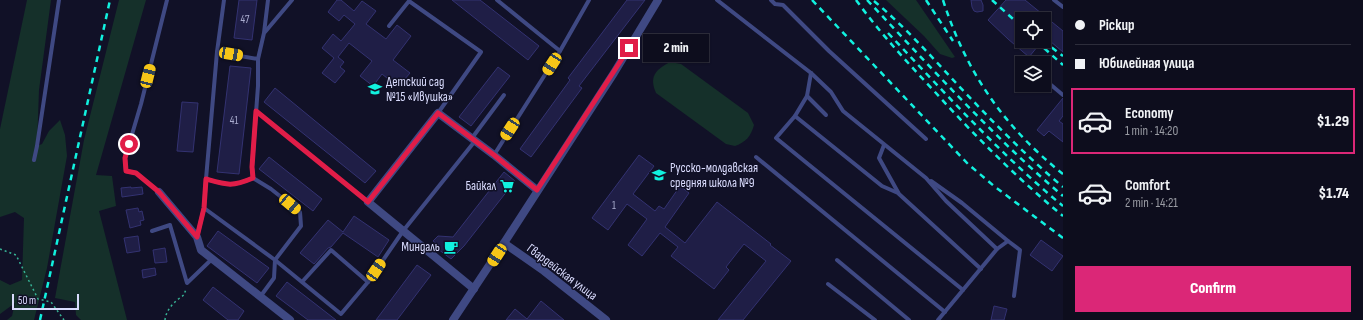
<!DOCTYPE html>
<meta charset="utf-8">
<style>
:root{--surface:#0d0d1d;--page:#161626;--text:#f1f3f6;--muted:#9a9ca4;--line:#2d2d3b;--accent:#db2777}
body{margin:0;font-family:"Sofia Sans Condensed",sans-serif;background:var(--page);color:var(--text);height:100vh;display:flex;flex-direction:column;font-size:15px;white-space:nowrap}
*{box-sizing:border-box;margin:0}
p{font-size:13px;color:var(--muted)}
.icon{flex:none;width:22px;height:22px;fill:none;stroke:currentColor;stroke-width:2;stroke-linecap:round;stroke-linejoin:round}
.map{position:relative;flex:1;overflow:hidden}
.details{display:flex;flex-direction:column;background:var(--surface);width:300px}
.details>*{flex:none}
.guide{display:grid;align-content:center;height:88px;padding:0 12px;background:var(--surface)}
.buttons{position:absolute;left:1015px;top:12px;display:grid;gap:8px}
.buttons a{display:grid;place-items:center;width:36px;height:36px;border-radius:0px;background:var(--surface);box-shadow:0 1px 3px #0004,0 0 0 1px var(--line);font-size:20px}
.scale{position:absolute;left:12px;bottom:10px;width:67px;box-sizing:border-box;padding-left:4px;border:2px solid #d9dbfd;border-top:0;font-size:11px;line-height:14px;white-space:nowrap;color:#d9dbfd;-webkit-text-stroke:3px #111127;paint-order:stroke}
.end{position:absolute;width:18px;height:18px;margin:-9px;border:5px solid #e11d48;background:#fff;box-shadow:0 0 0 2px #fff}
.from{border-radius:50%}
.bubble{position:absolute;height:28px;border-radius:0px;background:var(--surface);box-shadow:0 1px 3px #0004,0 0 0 1px var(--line);font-size:13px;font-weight:800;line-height:28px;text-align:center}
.car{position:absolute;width:12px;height:24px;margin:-12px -6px;border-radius:5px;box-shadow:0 0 3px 1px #0007;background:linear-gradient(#f5c518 24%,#345 0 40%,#f5c518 0 76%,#345 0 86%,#f5c518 0)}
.guide b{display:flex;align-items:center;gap:14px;height:38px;font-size:15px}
.guide b+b{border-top:1px solid var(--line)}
.guide i{width:10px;height:10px;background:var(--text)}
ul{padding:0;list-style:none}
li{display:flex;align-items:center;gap:12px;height:66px;margin:0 8px 6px;padding:0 4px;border:2px solid transparent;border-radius:0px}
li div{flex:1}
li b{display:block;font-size:15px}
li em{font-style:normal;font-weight:800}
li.active{border-color:var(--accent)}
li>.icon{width:36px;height:36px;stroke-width:1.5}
.primary-button{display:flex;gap:8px;margin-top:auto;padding:8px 12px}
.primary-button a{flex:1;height:46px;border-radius:0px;background:var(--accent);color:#fff;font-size:16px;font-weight:800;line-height:46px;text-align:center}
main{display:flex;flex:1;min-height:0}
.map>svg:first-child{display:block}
</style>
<main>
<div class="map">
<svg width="1063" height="320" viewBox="0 0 1063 320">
<rect width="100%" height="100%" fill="#111127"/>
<g fill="#15302a">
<polygon points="27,0 51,0 39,90 37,146 42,144 49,131 60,120 65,135 67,156 47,268 34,320 7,320 12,316 15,303 0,314 0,280 10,285 22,280 24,218 15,212 0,217 0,129"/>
<polygon points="119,0 146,0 96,175 112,176 116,206 99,211 127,320 81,320 76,315 75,302 55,298 84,140"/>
<polygon points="886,0 916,0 955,57 952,58 940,54 924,36"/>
<path d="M670,62L681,64L748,113L754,125C751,136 746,142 735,146L726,144L656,93C649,77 655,70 670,62Z"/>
</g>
<g fill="#1f1e46" stroke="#333271">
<polygon points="239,0 257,0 252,40 234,38"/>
<polygon points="337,0 341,0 354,11 362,1 376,11 366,24 386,39 397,25 411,36 393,60 410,73 398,87 382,74 373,86 360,76 372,61 349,43 338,57 344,62 340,67 345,71 335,83 322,73 334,58 322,48 333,34 341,41 355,24 344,15 339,21 328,12"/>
<polygon points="452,0 480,0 539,46 528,60"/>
<polygon points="627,0 645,0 579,86 582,88 531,157 520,149 570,80 568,78"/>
<polygon points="971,0 981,0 983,5 983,11 977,12 974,11 972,7"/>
<polygon points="1006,0 1025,0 1063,31 1063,52 1044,36 1044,19 1022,19 1022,41 1042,41 1029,57 1008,39 988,20"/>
<polygon points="230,66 251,68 239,174 217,172"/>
<polygon points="498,67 510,76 471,126 459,117"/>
<polygon points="275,88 376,171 365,183 264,102"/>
<polygon points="1063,98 1063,116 1059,121 1063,124 1063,142 1049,131 1044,136 1037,130"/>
<polygon points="182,102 198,103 193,152 177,151"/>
<polygon points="639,155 654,166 633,194 655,211 659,206 664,209 680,186 689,193 665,227 685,243 717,202 771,244 770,245 791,261 743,320 718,320 766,261 744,244 726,267 729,270 714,289 671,256 678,247 660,233 642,256 628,245 647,219 627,204 608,230 592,218"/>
<polygon points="269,157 322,199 313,211 259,169"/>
<polygon points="504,172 515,181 464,246 451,259 438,249 440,246 433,241 438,236 453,237"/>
<polygon points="131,187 131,188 142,187 143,194 122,197 121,188"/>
<polygon points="138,208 139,212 142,211 144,220 140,221 141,225 130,228 126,210"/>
<polygon points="354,216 389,240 378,257 343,233 331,247 328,248 314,264 300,253 328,220 343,232"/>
<polygon points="218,231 269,268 257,283 207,246"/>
<polygon points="138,236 140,251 127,253 124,238"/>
<polygon points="1041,240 1063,256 1052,271 1030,255"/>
<polygon points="165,248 167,262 155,263 153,250"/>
<polygon points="417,265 431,275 397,320 376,320"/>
<polygon points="155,268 156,275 143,278 142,270"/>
<polygon points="287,282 336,320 308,320 276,296"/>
<polygon points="213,287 244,311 238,320 228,320 203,300"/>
<polygon points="541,301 564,320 506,320 515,309 527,319"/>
<polygon points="994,306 1007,309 1004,320 991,320"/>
</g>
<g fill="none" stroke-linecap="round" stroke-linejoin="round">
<g stroke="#37b295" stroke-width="1.5" stroke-dasharray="2 3" stroke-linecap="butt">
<polyline points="0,249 16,255 38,299 51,302 64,320"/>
<path d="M165,320C166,309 176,300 184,295L186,289"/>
</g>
<g stroke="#3f4983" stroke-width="4">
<polyline points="268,0 264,33 258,59 258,86 252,167 253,178 271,189 300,212 301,226 275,260 341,314 368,282 331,250 302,282"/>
<polyline points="717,0 811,73 831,92 843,111 926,178 946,201 997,249 1008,241 1020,250 1014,296"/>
<polyline points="771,0 775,4 783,5 829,51 926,139"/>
<polyline points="1054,0 1063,7"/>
<polyline points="389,26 409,1 481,52 438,113"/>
<polyline points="265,32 292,0"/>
<polyline points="560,51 589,0"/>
<polyline points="217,52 224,0"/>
<polyline points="811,73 807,96 795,116 776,138 963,290"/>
<polyline points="1044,79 1063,95"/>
<polyline points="807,96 826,115"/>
<polyline points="256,111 368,202"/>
<polyline points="795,116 882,186 898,193"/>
<polyline points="472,138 504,95"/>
<polyline points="884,145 879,158 899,194 981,269"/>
<polyline points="494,155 560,51 497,0"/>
<polyline points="756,157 945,312"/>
<polyline points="34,160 37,146 59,0"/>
<path d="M206,179C227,185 232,187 253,178"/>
<polyline points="931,181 962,203 1008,241"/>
<polyline points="159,192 136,173 126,171 125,158 141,104 167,0"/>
<polyline points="204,208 275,260 274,278 260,297"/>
<polyline points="152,231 170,225 187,283 212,259"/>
<polyline points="197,237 204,208 206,179 217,52 258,59"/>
<polyline points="837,260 909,320"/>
<polyline points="368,282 403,231 475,141"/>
<polyline points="828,284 875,320"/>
<polyline points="938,320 997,249"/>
</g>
<g stroke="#3f4983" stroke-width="8">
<polyline points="159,192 197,237 201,250 290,320"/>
<polyline points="504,243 614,73 658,0"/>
<polyline points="474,289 368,202 438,113 494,155 537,190"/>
</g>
<polyline stroke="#3f4983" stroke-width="8" points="453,320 504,243 544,271 606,320"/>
<g stroke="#11f1df" stroke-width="2.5" stroke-dasharray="6 5" stroke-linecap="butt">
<polyline points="812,0 968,164 994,186 1063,238"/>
<path d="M856,0C880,33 907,62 935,92C975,136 1017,178 1063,216"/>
<path d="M867,0C931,67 992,136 1063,196"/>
<polyline points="926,0 953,41"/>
<path d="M943,0C966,72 1004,127 1063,174"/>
<polyline points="992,0 1022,27"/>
<path d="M874,1C904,26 930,55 956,83C990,119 1025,155 1063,187"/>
<path d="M888,33C945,93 1000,154 1063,206"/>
<polyline points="1036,41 1063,65"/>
<polyline points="1043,41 1063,56"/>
<polyline points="40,320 110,0"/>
</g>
</g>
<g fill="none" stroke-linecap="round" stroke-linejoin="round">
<path stroke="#e11d48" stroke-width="5" d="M129,144L125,158L126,171L136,173L159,192L197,237L204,208L206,179C227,185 232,187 253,178L252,167L256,111L368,202L438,113L494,155L537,190L629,48"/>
</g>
<defs>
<symbol id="school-bare" viewBox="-9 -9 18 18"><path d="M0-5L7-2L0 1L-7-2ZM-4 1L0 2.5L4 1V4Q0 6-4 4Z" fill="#11f1df" stroke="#111127" stroke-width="2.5" paint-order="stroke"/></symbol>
<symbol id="supermarket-bare" viewBox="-9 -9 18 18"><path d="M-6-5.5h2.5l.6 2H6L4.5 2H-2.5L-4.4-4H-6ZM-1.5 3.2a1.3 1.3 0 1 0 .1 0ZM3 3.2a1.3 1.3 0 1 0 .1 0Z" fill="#11f1df" stroke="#111127" stroke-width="2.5" paint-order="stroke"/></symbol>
<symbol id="cafe-bare" viewBox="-9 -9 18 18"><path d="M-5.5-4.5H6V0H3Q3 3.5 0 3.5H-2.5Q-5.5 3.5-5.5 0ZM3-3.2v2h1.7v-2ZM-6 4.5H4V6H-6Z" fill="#11f1df" stroke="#111127" stroke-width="2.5" paint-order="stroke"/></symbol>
</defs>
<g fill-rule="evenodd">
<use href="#school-bare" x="365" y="79" width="20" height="20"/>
<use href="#school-bare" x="649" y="165" width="20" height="20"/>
<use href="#supermarket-bare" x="497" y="176" width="20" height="20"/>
<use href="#cafe-bare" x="441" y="237" width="20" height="20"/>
</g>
<g text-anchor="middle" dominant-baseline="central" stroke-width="3" stroke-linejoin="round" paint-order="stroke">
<g font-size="11" fill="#aaaccf">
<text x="245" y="19">47</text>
<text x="234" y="120">41</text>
<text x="614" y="205">1</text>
</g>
<g font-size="13" fill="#d9dbfd" stroke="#111127" text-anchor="start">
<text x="386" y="82">Детский сад<tspan x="386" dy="15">№15 «Ивушка»</tspan></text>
<text x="670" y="168">Русско-молдавская<tspan x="670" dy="15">средняя школа №9</tspan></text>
<text x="496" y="186" text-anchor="end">Байкал</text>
<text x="440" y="247" text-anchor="end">Миндаль</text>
</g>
<g font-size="13" fill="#d9dbfd" stroke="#111127">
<text transform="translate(562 272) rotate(37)">Гвардейская улица</text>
</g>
</g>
</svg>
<div class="buttons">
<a><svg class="icon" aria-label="locate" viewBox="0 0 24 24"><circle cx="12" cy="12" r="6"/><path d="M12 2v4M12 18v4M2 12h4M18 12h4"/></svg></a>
<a><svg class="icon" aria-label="layers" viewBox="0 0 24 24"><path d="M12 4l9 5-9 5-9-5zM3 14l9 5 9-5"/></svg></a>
</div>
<div class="scale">50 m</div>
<i class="end from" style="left:129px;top:144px"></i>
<i class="end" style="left:629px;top:48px"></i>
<div class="bubble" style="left:643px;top:34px;width:66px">2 min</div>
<i class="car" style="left:231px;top:54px;rotate:100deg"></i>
<i class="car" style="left:552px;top:64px;rotate:213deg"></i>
<i class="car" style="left:148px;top:76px;rotate:14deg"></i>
<i class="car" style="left:510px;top:129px;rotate:213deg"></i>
<i class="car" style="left:290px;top:204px;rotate:130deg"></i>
<i class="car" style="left:497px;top:255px;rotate:213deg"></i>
<i class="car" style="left:376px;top:270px;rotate:34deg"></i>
</div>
<section class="details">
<div class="guide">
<b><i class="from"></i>Pickup</b>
<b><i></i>Юбилейная улица</b>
</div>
<ul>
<li class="active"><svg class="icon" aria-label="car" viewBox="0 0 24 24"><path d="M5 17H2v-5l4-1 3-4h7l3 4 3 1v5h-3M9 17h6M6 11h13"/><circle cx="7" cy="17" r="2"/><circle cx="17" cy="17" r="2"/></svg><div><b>Economy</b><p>1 min · 14:20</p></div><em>$1.29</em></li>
<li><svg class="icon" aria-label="car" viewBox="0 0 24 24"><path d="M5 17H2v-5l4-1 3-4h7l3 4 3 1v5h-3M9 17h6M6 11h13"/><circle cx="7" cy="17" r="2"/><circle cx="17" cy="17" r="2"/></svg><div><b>Comfort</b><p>2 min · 14:21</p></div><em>$1.74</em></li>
</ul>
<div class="primary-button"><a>Confirm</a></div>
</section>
</main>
